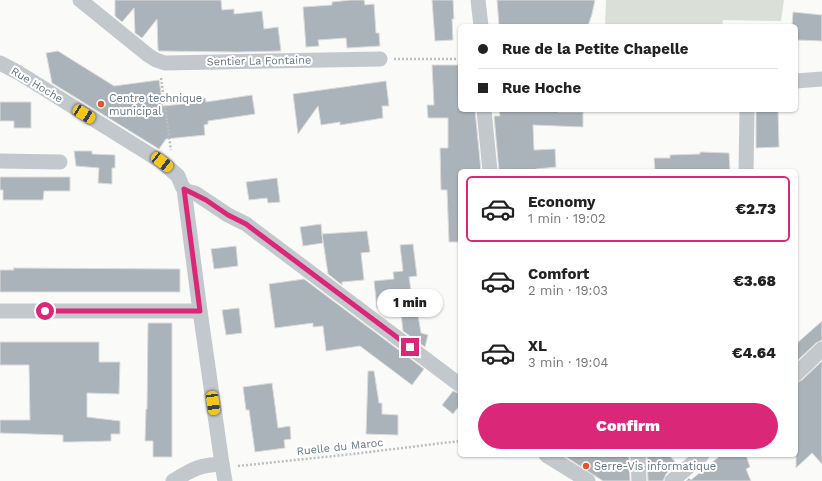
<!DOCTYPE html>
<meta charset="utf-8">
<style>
:root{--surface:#fff;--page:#f6f6f6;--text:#222;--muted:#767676;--line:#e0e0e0;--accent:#db2777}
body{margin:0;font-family:"Work Sans",sans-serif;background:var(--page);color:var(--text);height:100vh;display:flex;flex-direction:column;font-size:15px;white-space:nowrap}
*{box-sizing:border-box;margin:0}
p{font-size:13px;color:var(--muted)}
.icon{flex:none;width:22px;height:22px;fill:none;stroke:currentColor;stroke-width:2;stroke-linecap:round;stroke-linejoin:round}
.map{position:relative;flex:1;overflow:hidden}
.sheet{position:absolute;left:458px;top:169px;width:340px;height:288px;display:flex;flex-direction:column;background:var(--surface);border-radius:6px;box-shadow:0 1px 3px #0004}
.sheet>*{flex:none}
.banner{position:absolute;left:458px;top:24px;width:340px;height:88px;border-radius:6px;box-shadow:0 1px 3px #0004;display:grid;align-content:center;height:88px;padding:0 20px;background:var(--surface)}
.end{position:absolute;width:18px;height:18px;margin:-9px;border:5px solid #db2777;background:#fff;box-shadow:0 0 0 2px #fff}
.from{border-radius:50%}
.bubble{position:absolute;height:28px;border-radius:14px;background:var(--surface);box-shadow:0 1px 3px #0004;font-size:13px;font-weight:800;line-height:28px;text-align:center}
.car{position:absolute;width:12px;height:24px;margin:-12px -6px;border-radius:5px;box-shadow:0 0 3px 1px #0007;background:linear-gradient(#f5c518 24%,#345 0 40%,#f5c518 0 76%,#345 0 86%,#f5c518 0)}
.banner b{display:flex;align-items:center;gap:14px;height:38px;font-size:15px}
.banner b+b{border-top:1px solid var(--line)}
.banner i{width:10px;height:10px;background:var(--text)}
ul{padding:7px 0 0;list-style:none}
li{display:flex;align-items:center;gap:12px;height:66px;margin:0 8px 6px;padding:0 12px;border:2px solid transparent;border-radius:6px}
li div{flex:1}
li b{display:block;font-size:15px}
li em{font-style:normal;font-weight:800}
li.current{border-color:var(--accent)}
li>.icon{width:36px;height:36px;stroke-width:1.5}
.primary-button{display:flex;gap:8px;margin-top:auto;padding:8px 20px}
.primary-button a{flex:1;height:46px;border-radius:24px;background:var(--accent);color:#fff;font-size:16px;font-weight:800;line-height:46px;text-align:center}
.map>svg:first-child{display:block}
</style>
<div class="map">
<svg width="822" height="481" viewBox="0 0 822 481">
<rect width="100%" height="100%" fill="#fafaf8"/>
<polygon fill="#dadfd7" points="606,0 784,0 781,21 723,20 722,26 605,26"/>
<g fill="#aab3b9" stroke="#dcdcda">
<polygon points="115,0 221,0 222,10 234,9 234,14 262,11 264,29 278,27 281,51 238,52 159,51 158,50 157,19 142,38 135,33 134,8 122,22 115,16"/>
<polygon points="351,0 364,0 365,5 374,4 376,33 379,33 380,46 347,48 346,38 318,40 319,46 306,47 303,7 332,5 332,2"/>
<polygon points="432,0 453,0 454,19 452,19 453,40 435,41"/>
<polygon points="497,0 595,0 592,14 588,26 499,26"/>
<polygon points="793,12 822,15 822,41 796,40 796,26 792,26"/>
<polygon points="58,51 114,86 159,80 163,106 193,103 193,99 205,98 206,102 252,95 255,114 208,121 208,124 204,125 205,135 166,139 159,149 52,83 46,53"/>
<polygon points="432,65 460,65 460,110 475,110 481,171 460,171 460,242 449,242 447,190 441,190 440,148 448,148 448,118 428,118 427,105 434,105"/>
<polygon points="386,81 389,106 382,106 383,118 340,125 340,122 321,125 318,106 298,134 293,94"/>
<polygon points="0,102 31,102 31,128 14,128 14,121 0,121"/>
<polygon points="499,110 558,110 558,112 583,112 583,127 533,125 534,150 555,149 556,167 536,169 537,171 499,171 494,116 500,116"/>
<polygon points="756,110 778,110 779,147 756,148"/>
<polygon points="74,151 92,151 92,154 115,155 115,168 112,168 112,184 98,183 99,168 76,166"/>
<polygon points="700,152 729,153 730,171 655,171 654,158 670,158 670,155 700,154"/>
<polygon points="0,177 70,177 70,191 44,191 43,200 3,200 3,190 0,190"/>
<polygon points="277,178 280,202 268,203 267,198 249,200 246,182"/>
<polygon points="321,224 322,234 367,231 370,252 361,253 364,280 342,282 342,285 328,274 322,234 323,243 303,246 300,227"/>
<polygon points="413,244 417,276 409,277 413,304 416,303 421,333 428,335 425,347 403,331 400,305 377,308 374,281 394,279 393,272 403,271 400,245"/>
<polygon points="236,246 238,266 214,269 211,249"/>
<polygon points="13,268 180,269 180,292 0,292 0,270 14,270"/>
<polygon points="304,279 424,369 412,385 360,346 326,351 323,326 313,327 313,323 275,328 269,284"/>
<polygon points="239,308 242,333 226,335 222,310"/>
<polygon points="822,321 822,340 816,343 796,362 796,344"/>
<polygon points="148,323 172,323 172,457 153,457 153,441 145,441 146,409 147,409"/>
<polygon points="0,342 99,342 99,362 120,362 119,394 87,393 87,417 120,421 120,434 111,434 111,441 71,442 63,442 63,435 0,433 0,420 30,420 29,365 0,365"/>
<polygon points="822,361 822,464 812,453 796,468 796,383 802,380"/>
<polygon points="368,371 374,371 379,403 382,403 382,414 398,415 398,435 366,434"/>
<polygon points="272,383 278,428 290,426 291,439 284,440 285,448 255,452 249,410 246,410 243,387"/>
<polygon points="453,391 460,394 460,405 453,414 442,405"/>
<polygon points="563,455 629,455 630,481 603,481"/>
<polygon points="647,455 669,455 677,464 666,474 663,481 648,481"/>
<polygon points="721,455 746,455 750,467 746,469 751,481 686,481 689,478 691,480"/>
</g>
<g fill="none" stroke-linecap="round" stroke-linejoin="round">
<g stroke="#bbbfc2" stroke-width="2.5" stroke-dasharray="2 2" stroke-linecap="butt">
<polyline points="394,59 460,59"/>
<polyline points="161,78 171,150"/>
<polyline points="238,466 353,454 460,441"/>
</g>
<g stroke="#c3c8cc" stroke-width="15">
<polyline points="80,0 148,55 156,60 165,63 380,59"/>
<polyline points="478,0 481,26"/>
<polyline points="0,63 19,73 162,162 178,176 182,186 186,191 195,193 228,215 246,224 460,385"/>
<polyline points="796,81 822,79"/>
<polyline points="484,110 490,171"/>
<polyline points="0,161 60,162"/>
<polyline points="746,171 747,110"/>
<polyline points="0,311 200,311"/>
<polyline points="796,374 822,349"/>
<polyline points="546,455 588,481"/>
<polyline points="638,455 639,481"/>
<polyline points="222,464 225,481"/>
<path d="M173,481C193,469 199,465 222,464L200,311L184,189"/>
<polyline points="672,481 702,455"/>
</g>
</g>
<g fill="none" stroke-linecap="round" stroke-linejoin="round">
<polyline stroke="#db2777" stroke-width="5" points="45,311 200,311 184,189 206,200 228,215 246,224 410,347"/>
</g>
<g fill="#e4572e" stroke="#fff" stroke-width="1.5">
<circle cx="101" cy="104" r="4"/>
<circle cx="586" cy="466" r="4"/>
</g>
<g text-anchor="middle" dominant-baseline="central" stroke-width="4" stroke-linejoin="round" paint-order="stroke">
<g font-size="11" fill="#657683" stroke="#fff">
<text transform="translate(259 61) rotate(-1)">Sentier La Fontaine</text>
<text transform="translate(37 85) rotate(31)">Rue Hoche</text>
<text transform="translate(340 447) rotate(-6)">Ruelle du Maroc</text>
</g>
<g font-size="11" fill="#657683" stroke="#fff" text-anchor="start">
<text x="109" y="98">Centre technique<tspan x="109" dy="13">municipal</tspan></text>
<text x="594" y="466">Serre-Vis informatique</text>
</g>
</g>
</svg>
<i class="end from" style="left:45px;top:311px"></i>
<i class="end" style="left:410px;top:347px"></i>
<div class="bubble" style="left:377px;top:289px;width:66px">1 min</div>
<i class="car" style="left:84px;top:114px;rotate:122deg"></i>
<i class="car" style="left:162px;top:162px;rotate:128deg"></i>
<i class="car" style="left:213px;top:403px;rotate:172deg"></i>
<div class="banner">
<b><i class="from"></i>Rue de la Petite Chapelle</b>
<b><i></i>Rue Hoche</b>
</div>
<section class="sheet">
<ul>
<li class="current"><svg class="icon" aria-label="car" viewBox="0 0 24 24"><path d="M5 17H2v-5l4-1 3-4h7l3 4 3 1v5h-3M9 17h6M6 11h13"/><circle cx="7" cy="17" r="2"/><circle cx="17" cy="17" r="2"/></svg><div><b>Economy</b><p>1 min · 19:02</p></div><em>€2.73</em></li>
<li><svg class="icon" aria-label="car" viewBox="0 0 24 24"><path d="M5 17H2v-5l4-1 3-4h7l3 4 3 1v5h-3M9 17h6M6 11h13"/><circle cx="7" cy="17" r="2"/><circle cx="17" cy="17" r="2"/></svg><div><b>Comfort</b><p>2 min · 19:03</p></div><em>€3.68</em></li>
<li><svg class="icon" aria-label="car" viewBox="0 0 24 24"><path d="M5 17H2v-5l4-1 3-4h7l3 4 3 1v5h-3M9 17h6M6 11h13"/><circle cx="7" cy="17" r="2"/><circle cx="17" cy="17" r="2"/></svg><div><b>XL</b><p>3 min · 19:04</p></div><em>€4.64</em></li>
</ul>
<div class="primary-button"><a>Confirm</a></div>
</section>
</div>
